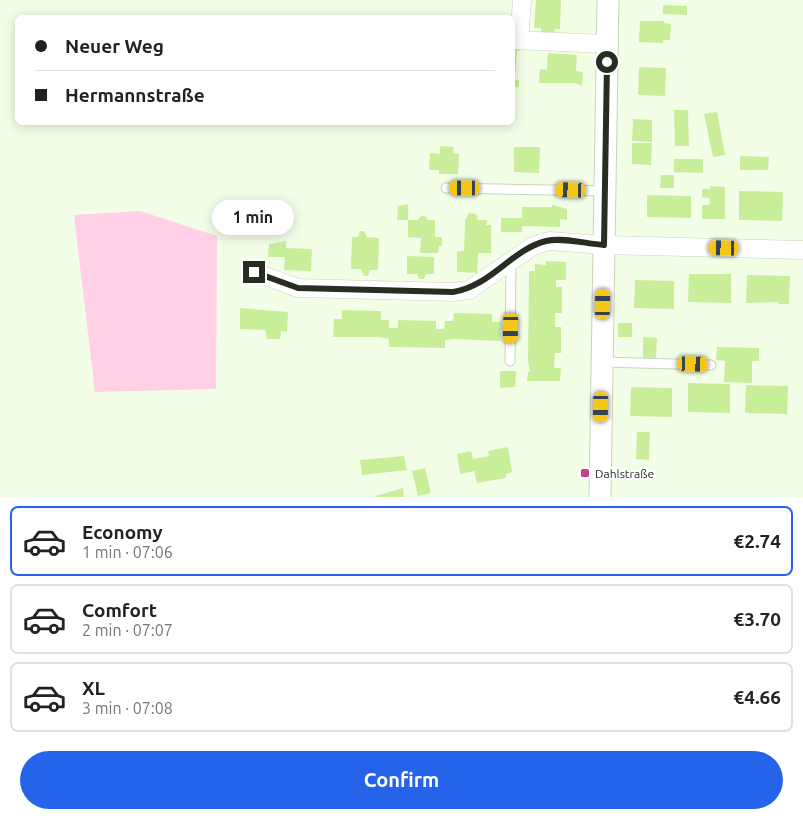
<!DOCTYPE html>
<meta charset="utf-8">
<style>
:root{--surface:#fff;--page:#f2f2f2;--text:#222;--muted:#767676;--line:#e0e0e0;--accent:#2563eb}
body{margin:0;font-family:Ubuntu,sans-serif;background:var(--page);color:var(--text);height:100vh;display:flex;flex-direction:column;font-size:19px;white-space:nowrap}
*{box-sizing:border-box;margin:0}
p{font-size:16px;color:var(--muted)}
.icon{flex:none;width:28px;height:28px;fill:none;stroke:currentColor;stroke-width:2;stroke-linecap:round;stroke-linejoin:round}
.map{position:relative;height:497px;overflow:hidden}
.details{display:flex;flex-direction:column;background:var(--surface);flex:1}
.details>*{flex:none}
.guide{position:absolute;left:15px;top:15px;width:500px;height:110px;border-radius:8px;box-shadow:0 2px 12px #0003;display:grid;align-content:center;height:110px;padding:0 20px;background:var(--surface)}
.end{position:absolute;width:22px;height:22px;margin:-11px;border:6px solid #282d22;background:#fff;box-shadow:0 0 0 2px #fff}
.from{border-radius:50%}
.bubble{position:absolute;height:35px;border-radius:18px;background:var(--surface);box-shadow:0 2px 12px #0003;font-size:16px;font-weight:700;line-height:35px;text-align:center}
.car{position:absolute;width:15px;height:30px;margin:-15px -8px;border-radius:6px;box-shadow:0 0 4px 1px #0007;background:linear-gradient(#f5c518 24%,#345 0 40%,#f5c518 0 76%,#345 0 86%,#f5c518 0)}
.guide b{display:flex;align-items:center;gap:18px;height:48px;font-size:19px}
.guide b+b{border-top:1px solid var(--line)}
.guide i{width:12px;height:12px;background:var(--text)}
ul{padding:9px 0 0;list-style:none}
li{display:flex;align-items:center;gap:15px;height:70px;margin:0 10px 8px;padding:0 10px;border:2px solid var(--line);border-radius:8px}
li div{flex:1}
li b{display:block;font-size:19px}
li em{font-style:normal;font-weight:700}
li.current{border-color:var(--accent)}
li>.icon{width:45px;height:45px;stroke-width:1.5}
.cta{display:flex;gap:10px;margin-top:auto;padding:10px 20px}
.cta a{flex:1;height:58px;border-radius:30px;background:var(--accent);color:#fff;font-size:20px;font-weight:700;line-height:58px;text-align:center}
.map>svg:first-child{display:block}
</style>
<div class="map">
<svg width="803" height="497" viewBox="0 0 803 497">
<rect width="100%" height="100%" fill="#f3fee7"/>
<polygon fill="#ffd0e6" points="140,211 217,236 216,389 95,392 74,215"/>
<g fill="#c9ee9a">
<polygon points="536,0 561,0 560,29 555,29 554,36 541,35 541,28 534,28"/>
<polygon points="663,5 687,6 687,15 663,14"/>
<polygon points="640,21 664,21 664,23 671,24 670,40 663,40 663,43 639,42"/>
<polygon points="512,44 520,44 520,51 517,51 515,80 519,80 519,87 512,87"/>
<polygon points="548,53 577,55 576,71 583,72 582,86 575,83 539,83 540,69 547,70"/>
<polygon points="639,67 666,68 665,96 638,95"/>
<polygon points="674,110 688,110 689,146 675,146"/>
<polygon points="717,112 725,155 713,157 704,114"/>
<polygon points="633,119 652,120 652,142 632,141"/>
<polygon points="632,143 652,143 651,165 632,164"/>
<polygon points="440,146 454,147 453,153 459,154 458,174 439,174 439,170 429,170 430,153 440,154"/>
<polygon points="514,147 540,147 539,173 514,172"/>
<polygon points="740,156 769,157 768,170 740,170"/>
<polygon points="674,159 703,159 703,173 674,172"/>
<polygon points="661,175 674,175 674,188 660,188"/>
<polygon points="710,186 725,187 725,219 702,219 702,205 709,205 710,198 702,197 702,189 710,189"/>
<polygon points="739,191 783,192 782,221 739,220"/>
<polygon points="647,195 691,196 691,218 647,217"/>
<polygon points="408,204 408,220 397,220 398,206"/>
<polygon points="553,205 567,209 567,220 560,219 560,227 522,226 522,232 501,232 501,218 522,218 522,207 551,207"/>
<polygon points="469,213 476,214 478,220 487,220 486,225 491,225 491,253 478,253 477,273 457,272 457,251 464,251 465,220"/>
<polygon points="421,216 425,216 428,220 435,220 435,237 442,237 442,246 439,246 438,253 420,253 421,238 408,237 408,220 418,220"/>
<polygon points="360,231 364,231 367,237 379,238 378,270 370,270 368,276 364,276 361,269 351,269 352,237 358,237"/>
<polygon points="286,241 286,248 312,249 311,271 284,270 285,257 268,257 269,244"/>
<polygon points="407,256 434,257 434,274 426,274 424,279 419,279 417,274 407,274"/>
<polygon points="546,261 566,262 566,280 556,280 556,287 562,287 562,313 555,313 555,327 561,327 561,353 555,353 554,368 561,368 560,381 527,381 528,372 530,372 528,360 529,271 535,271 535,264 546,265"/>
<polygon points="689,274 731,274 731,303 688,302"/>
<polygon points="747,275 790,276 789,304 778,304 778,302 746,303"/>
<polygon points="635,280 674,281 674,309 634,308"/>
<polygon points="240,308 288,312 287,332 281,331 280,339 267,339 265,330 240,329"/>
<polygon points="342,310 381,311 381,320 389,320 389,328 398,328 398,320 436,321 436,329 444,329 445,321 453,321 454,313 492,314 492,322 501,322 500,341 454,339 445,340 445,348 398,347 389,347 389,339 379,337 333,337 334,319 342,319"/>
<rect x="618" y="323" width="14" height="14"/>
<polygon points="643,337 657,338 656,359 643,359"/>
<polygon points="717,347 759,348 759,361 752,361 752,383 724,382 725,361 716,360"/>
<polygon points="500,371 516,371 515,387 500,388"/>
<polygon points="688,383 730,384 730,413 688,412"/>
<polygon points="746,385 788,386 787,414 745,413"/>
<polygon points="631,387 672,388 672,417 630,416"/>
<polygon points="637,432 650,432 649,460 636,459"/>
<polygon points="508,447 512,472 506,474 506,478 477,483 474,471 460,474 457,454 471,451 473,459 489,456 488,451"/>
<polygon points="404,456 407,470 362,475 360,460"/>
<polygon points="425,468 431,493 418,496 412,471"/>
<polygon points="403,488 404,497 376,497 376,496"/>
</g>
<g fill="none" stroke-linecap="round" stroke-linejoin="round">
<defs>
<g id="service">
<polyline points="446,188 605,191"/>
<polyline points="510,361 511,262"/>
<polyline points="602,362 711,365"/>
</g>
<g id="minor">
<polyline points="512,28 520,29 522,0"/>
<polyline points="512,40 608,44"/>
<polyline points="254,272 298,288 453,292 469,290 533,246 549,241 604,245 803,250"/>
</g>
<polyline id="tertiary" points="600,497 608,0"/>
</defs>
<use href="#service" stroke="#c7d4b8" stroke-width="11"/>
<use href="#minor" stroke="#c7d4b8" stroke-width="19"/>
<use href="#tertiary" stroke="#c7d4b8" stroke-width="23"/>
<use href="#service" stroke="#fff" stroke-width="9"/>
<use href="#minor" stroke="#fff" stroke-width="18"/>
<use href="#tertiary" stroke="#fff" stroke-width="21"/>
</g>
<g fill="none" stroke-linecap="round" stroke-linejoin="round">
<path stroke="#282d22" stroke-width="6" d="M254,272L298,288L453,292C491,286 511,250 546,241C563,237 587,244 604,245L607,62"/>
</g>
<rect fill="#c3428c" stroke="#fff" stroke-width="2" x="580" y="468" width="10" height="10" rx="2.5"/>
<g text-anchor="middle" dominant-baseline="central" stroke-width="4" stroke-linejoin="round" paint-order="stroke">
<g font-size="12" fill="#282d22" stroke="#fff" text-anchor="start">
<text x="595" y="473">Dahlstraße</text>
</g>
</g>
</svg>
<i class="end from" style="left:607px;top:62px"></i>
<i class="end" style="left:254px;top:272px"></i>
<div class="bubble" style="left:212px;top:200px;width:82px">1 min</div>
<i class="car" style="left:465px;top:188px;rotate:270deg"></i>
<i class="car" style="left:571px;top:190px;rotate:272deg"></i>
<i class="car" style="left:724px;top:248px;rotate:271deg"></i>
<i class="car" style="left:603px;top:304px;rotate:1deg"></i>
<i class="car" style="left:511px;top:328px;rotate:181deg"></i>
<i class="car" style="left:693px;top:364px;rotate:92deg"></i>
<i class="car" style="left:601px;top:407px;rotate:181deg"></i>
<div class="guide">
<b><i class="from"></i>Neuer Weg</b>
<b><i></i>Hermannstraße</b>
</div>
</div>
<section class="details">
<ul>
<li class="current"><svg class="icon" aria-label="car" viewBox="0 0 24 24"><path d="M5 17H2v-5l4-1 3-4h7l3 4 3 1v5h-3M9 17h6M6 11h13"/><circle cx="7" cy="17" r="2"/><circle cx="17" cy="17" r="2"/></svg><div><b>Economy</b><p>1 min · 07:06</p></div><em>€2.74</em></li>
<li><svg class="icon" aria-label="car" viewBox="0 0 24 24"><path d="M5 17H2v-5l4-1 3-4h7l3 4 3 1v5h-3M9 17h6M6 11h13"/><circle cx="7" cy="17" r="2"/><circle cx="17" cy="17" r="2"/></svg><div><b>Comfort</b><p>2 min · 07:07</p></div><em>€3.70</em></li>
<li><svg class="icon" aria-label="car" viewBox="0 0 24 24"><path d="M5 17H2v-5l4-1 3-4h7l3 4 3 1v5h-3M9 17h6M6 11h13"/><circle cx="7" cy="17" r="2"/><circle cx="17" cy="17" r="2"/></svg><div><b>XL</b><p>3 min · 07:08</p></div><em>€4.66</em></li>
</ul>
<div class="cta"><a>Confirm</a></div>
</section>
